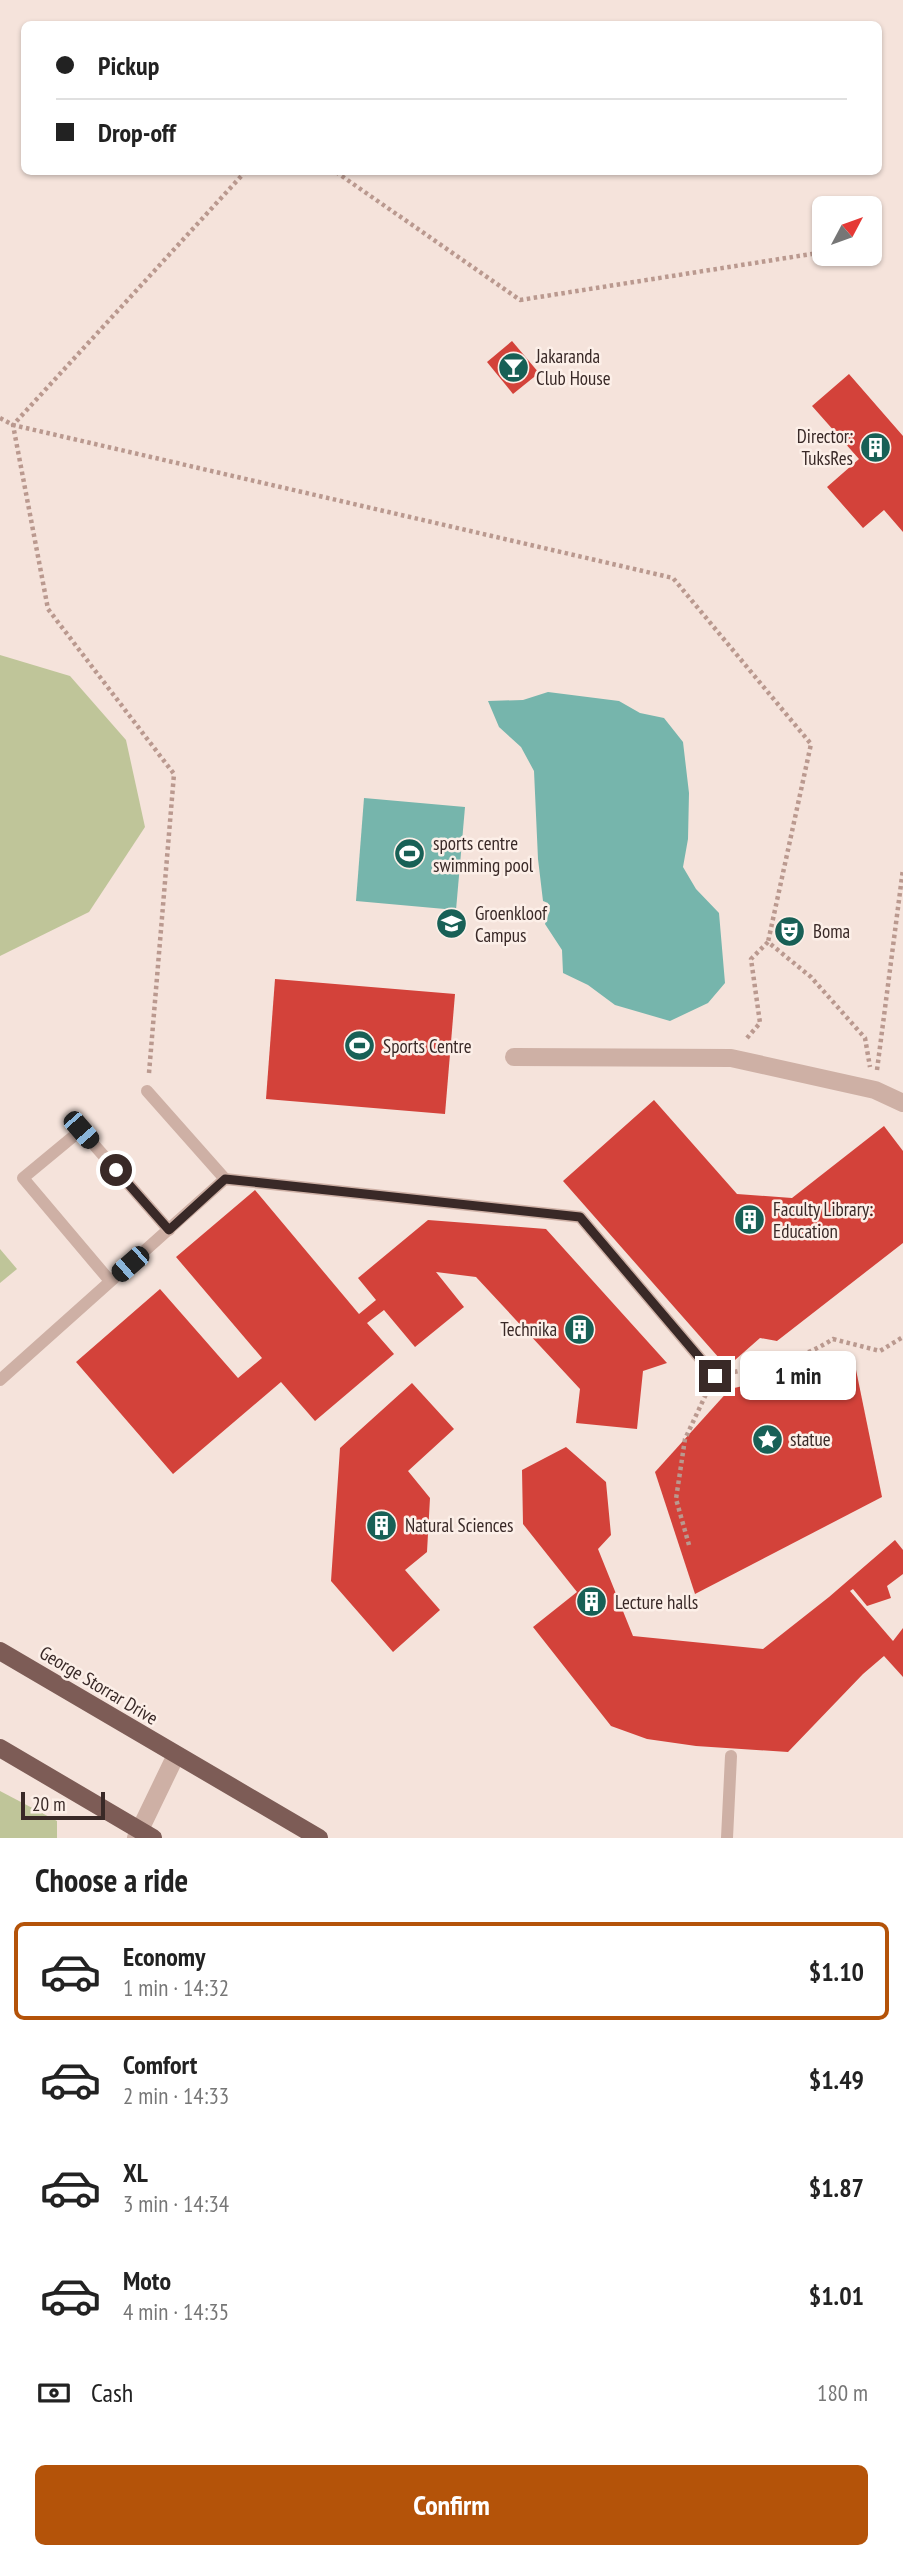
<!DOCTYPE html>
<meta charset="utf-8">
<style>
:root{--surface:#fff;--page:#f2f2f2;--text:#222;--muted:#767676;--line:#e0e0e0;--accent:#b45309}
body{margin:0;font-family:"PT Sans Narrow",sans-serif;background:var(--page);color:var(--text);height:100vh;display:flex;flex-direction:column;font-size:26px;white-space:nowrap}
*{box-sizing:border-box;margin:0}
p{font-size:23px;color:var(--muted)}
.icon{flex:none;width:38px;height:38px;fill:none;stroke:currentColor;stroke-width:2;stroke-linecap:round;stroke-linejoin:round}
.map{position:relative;height:1838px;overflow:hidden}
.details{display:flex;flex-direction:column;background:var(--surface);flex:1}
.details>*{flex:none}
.top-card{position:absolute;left:21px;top:21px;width:861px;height:154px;border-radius:10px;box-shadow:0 2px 5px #0004;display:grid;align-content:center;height:154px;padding:0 35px;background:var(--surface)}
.needle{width:46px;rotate:49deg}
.tools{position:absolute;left:812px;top:196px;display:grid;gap:14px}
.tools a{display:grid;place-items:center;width:70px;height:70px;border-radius:10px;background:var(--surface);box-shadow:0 2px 5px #0004;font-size:35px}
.scale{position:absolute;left:21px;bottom:18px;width:84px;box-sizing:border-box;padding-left:7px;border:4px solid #392927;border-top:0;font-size:19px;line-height:24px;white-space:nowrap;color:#392927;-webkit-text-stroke:5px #fcefe8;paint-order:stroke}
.end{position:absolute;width:32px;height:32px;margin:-16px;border:9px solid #392927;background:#fff;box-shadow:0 0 0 4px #fff}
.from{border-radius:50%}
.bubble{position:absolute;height:49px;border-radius:10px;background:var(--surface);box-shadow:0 2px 5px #0004;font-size:23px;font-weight:600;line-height:49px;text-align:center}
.car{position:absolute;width:21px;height:42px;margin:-21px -10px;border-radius:9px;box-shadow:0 0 5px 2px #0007;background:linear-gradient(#222 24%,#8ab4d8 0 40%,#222 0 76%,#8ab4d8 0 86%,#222 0)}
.top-card b{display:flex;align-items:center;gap:24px;height:66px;font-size:26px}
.top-card b+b{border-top:2px solid var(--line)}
.top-card i{width:18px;height:18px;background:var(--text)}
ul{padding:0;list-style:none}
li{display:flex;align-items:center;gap:21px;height:98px;margin:0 14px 10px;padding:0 21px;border:4px solid transparent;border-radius:10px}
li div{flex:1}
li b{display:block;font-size:26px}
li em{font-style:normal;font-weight:600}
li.current{border-color:var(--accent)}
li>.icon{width:63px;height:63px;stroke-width:1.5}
h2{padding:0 35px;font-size:32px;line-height:84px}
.pay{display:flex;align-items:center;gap:18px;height:77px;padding:0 35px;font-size:26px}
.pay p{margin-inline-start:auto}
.cta{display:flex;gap:14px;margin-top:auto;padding:14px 35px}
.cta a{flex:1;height:80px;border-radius:10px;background:var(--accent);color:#fff;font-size:28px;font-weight:600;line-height:80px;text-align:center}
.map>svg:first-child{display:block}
</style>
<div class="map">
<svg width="903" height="1838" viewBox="0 0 903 1838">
<rect width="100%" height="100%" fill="#f5e3db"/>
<g fill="#bfc599">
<polygon points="0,655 70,676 126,740 145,827 89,912 0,956"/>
<polygon points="0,1249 17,1269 0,1283"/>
<polygon points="0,1791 57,1821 57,1838 0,1838"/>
</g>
<g fill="#76b5ac">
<polygon points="548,692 619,701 640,713 664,718 683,742 689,793 688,839 683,867 696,889 719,913 725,983 708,1003 670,1021 615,1005 588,985 563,973 562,950 545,924 550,910 548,903 543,901 538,859 534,771 521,747 499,727 488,701 523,700"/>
<polygon points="364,798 465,807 456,910 356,901"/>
</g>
<g fill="#d3423a">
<polygon points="512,341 539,373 513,394 487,362"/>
<polygon points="849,374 903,436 903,532 884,510 863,528 827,487 859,459 812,406"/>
<polygon points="275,979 455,994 445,1114 266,1099"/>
<polygon points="654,1100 737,1194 792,1198 884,1126 903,1151 903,1243 777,1341 760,1338 727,1367 563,1181"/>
<polygon points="255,1190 359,1314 376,1300 358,1278 428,1220 546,1229 667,1363 643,1371 637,1429 576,1423 580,1389 476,1277 436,1272 464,1307 415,1347 384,1310 367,1323 394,1354 315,1421 281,1382 173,1474 76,1362 160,1289 238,1378 262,1358 176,1257"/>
<polygon points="854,1360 882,1497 695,1594 655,1472 730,1389"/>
<polygon points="412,1383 454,1429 408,1471 430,1498 427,1552 405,1570 440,1610 393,1652 331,1581 340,1448"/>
<polygon points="566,1447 606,1482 611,1535 598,1549 633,1636 763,1649 829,1597 895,1540 903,1550 903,1574 887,1586 891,1598 867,1606 853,1589 850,1591 893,1641 903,1628 903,1677 884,1656 863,1674 788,1752 696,1746 647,1739 611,1726 533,1627 577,1592 523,1524 522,1470"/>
</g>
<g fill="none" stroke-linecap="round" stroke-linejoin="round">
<g stroke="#ba998f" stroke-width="4.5" stroke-dasharray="3.5 3.5" stroke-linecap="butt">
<polyline points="336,172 520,300 824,252"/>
<polyline points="0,418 13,425 673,578 811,744 768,942"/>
<polyline points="747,1038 760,1023 751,959 768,942 811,977 865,1038 870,1067"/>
<polyline points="877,1070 903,869"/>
<polyline points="149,1073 174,774 48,609 13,425 245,172"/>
<path d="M734,1372C770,1365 802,1359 833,1339L880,1351L903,1337"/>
<polyline points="689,1545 676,1499 685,1439 707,1392"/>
</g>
<g stroke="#ceb0a5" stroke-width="12">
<polyline points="147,1091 225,1179"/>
<polyline points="110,1281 23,1178 81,1130 169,1230"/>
<polyline points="0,1380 225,1179 580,1217 715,1376"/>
<polyline points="727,1838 731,1756"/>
</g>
<g stroke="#ceb0a5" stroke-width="18">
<polyline points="514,1057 731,1058 875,1090 903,1103"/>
<polyline points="136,1838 176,1755"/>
</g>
<g stroke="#7d5c56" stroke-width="18">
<polyline points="0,1651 319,1838"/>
<polyline points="0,1748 153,1838"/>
</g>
</g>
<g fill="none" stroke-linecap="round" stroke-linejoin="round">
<polyline stroke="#392927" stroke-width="9" points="116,1170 169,1230 225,1179 580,1217 715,1376"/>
</g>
<defs>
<symbol id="bar-disc" viewBox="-11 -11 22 22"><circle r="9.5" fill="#186056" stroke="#fcefe8"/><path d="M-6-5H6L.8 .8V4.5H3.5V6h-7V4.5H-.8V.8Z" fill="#fff"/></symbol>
<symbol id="building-disc" viewBox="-11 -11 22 22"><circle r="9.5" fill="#186056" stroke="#fcefe8"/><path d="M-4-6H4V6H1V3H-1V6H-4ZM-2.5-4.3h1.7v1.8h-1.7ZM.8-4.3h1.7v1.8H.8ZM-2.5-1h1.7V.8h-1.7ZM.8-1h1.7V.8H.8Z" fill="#fff"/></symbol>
<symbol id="stadium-disc" viewBox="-11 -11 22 22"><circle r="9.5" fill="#186056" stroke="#fcefe8"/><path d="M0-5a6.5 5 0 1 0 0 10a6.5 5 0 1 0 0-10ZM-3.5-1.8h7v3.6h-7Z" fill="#fff"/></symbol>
<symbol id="university-disc" viewBox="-11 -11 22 22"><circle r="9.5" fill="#186056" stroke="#fcefe8"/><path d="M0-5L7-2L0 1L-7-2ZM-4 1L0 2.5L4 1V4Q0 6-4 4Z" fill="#fff"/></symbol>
<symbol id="theatre-disc" viewBox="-11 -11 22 22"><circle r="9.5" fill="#186056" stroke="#fcefe8"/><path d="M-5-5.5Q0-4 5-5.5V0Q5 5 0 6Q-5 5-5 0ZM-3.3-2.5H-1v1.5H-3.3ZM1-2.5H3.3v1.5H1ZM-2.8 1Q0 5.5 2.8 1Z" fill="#fff"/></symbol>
<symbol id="sight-disc" viewBox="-11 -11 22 22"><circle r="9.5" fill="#186056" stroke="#fcefe8"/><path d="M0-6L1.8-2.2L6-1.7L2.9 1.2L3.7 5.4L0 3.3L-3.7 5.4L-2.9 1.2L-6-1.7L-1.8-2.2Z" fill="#fff"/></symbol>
</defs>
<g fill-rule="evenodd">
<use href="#bar-disc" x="496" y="350" width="35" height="35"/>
<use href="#building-disc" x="858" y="430" width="35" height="35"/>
<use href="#stadium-disc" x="392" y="836" width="35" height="35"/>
<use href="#university-disc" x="434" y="906" width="35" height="35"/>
<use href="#theatre-disc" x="772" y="914" width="35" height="35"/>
<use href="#stadium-disc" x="342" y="1028" width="35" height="35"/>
<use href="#building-disc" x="732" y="1202" width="35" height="35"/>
<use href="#building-disc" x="562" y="1312" width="35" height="35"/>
<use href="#sight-disc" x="750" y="1422" width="35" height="35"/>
<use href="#building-disc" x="364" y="1508" width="35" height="35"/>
<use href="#building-disc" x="574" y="1584" width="35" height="35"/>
</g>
<g text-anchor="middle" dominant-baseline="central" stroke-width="5" stroke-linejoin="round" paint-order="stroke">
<g font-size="19" fill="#392927" stroke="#fcefe8" text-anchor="start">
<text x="536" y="356">Jakaranda<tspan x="536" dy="22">Club House</tspan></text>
<text x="853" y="436" text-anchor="end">Director:<tspan x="853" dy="22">TuksRes</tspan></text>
<text x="433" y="843">sports centre<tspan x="433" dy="22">swimming pool</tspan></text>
<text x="475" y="913">Groenkloof<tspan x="475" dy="22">Campus</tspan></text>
<text x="813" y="931">Boma</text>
<text x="383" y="1046">Sports Centre</text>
<text x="773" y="1209">Faculty Library:<tspan x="773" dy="22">Education</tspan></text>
<text x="557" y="1329" text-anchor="end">Technika</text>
<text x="790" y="1439">statue</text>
<text x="405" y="1525">Natural Sciences</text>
<text x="615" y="1602">Lecture halls</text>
</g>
<g font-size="19" fill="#392927" stroke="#fcefe8">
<text transform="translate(99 1685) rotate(31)">George Storrar Drive</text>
</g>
</g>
</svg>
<div class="tools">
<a><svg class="needle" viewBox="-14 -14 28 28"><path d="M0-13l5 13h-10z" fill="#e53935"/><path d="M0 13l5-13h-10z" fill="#767676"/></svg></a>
</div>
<div class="scale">20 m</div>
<i class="end from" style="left:116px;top:1170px"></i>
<i class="end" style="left:715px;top:1376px"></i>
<div class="bubble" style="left:740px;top:1351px;width:116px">1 min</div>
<i class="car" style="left:81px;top:1130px;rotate:139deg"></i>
<i class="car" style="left:130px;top:1264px;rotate:229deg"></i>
<div class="top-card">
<b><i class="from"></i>Pickup</b>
<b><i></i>Drop-off</b>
</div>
</div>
<section class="details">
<h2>Choose a ride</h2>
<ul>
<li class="current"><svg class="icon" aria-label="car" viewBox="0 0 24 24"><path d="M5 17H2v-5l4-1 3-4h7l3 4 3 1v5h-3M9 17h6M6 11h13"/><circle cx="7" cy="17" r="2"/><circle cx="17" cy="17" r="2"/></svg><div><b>Economy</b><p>1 min · 14:32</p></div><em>$1.10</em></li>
<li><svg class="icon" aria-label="car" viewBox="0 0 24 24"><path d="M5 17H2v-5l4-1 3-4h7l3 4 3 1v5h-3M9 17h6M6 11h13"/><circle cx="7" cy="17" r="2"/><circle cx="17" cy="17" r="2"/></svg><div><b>Comfort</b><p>2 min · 14:33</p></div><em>$1.49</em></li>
<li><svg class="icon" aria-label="car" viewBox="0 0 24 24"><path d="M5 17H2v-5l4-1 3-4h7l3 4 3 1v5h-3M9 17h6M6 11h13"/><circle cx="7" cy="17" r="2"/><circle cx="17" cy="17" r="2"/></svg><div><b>XL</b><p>3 min · 14:34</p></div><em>$1.87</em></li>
<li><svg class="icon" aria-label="car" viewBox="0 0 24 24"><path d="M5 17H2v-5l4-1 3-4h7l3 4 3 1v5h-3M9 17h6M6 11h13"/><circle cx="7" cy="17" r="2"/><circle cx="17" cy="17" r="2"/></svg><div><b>Moto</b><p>4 min · 14:35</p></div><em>$1.01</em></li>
</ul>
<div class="pay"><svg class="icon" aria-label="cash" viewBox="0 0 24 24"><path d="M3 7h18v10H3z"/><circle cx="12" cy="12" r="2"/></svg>Cash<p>180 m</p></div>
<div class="cta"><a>Confirm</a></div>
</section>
